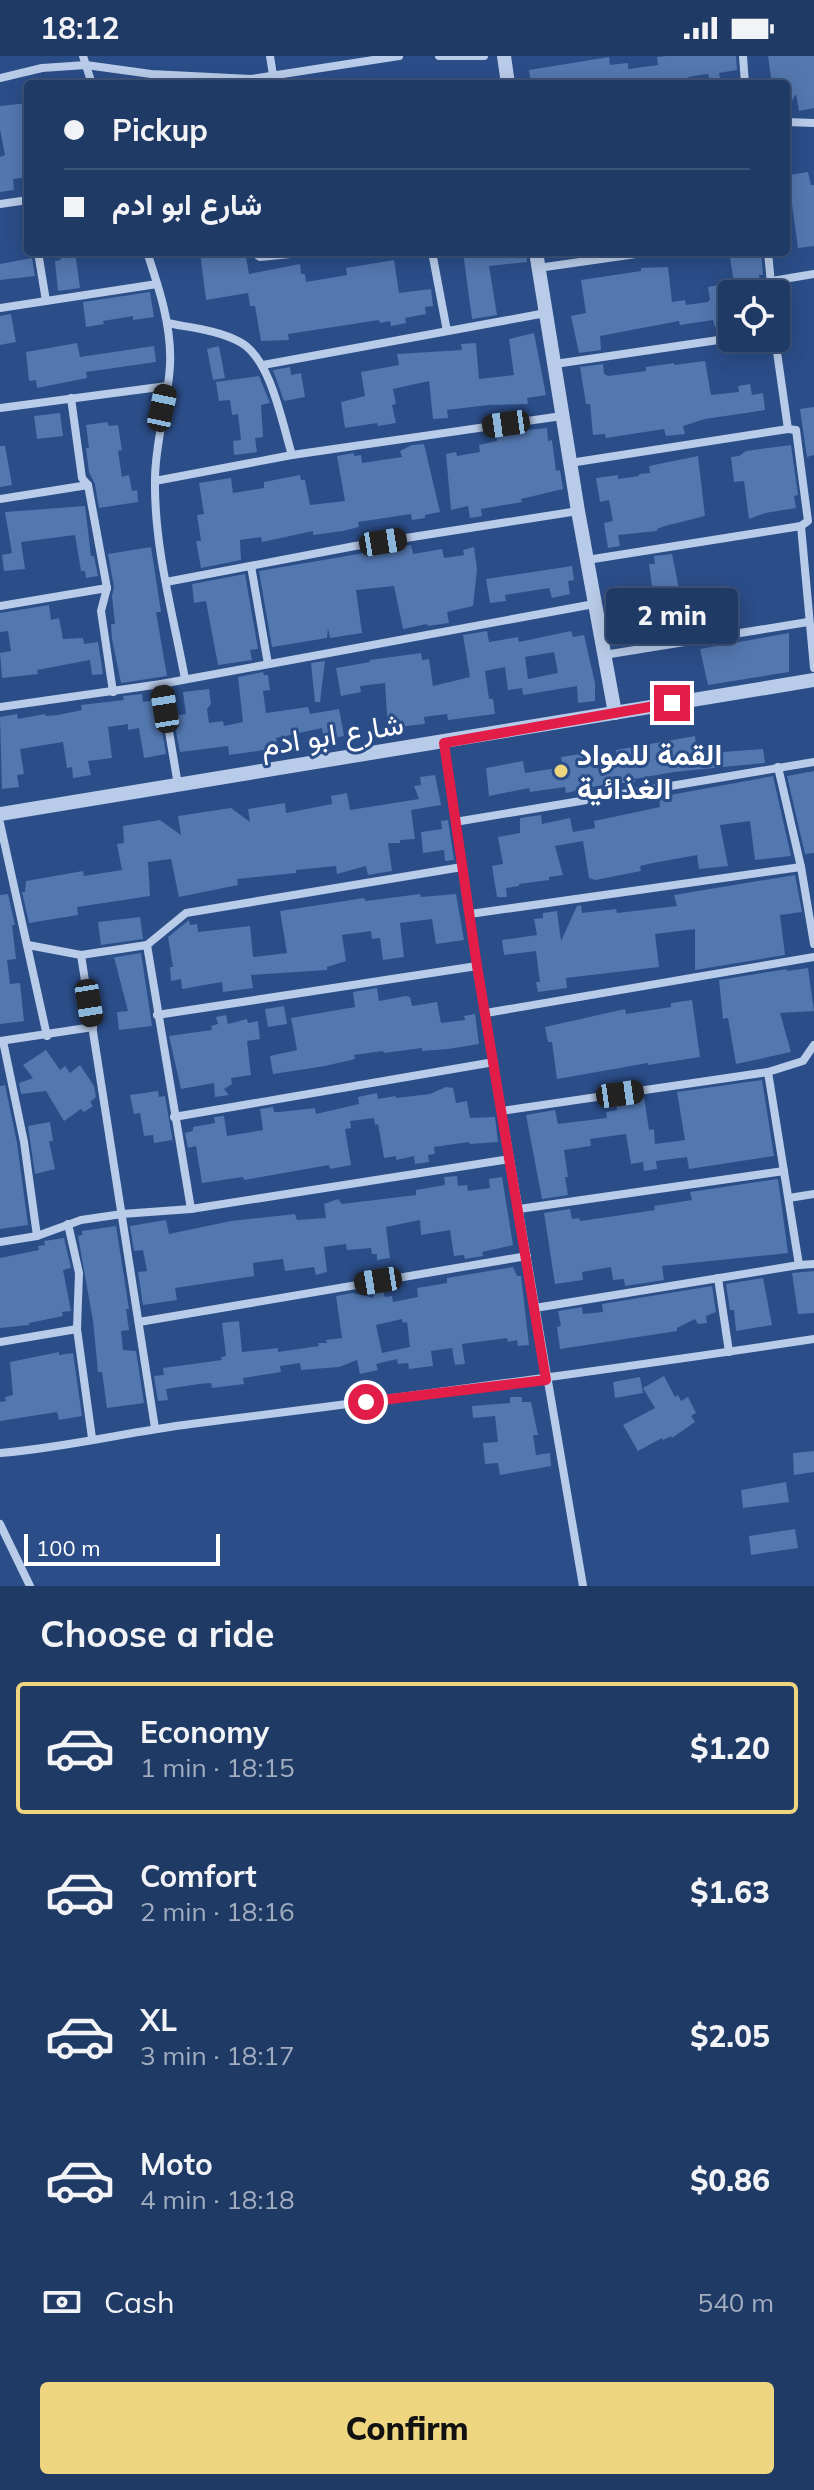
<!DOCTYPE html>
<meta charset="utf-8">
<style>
:root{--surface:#203a66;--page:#2d456f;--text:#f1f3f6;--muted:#a2adbf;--line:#3d547a;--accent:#eed680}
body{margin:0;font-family:Mulish,Vazirmatn,sans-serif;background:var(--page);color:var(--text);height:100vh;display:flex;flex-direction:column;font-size:30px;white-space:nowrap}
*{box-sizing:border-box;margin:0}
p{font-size:26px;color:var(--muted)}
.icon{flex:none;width:44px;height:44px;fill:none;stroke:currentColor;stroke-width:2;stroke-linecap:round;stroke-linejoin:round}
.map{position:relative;height:1530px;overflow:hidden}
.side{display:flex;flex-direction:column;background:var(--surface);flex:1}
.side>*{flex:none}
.top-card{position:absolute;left:24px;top:24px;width:766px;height:176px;border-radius:8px;box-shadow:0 4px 20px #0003,0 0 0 2px var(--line);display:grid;align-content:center;height:176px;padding:0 40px;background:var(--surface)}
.tools{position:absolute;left:718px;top:224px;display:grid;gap:16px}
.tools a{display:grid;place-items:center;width:72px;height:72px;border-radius:8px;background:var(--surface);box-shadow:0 4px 20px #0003,0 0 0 2px var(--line);font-size:40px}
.scale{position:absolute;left:24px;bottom:20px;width:196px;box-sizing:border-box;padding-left:8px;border:4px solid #fff;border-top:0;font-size:22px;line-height:28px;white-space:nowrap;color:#fff;-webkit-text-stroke:6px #2b4d88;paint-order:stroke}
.end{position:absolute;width:36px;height:36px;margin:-18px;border:10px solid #e11d48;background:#fff;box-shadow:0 0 0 4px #fff}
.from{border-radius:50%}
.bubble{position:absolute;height:56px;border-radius:8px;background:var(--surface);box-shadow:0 4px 20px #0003,0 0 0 2px var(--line);font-size:26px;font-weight:800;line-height:56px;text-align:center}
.car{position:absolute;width:24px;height:48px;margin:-24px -12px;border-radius:10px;box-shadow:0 0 6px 2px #0007;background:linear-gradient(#222 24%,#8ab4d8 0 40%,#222 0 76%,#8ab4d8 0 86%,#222 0)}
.top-card b{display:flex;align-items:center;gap:28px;height:76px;font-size:30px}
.top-card b+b{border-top:2px solid var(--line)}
.top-card i{width:20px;height:20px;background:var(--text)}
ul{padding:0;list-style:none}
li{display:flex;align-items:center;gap:24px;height:132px;margin:0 16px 12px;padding:0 24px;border:4px solid transparent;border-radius:8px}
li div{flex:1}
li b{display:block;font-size:30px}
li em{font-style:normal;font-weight:800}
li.current{border-color:var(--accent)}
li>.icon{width:72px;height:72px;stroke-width:1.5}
h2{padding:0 40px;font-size:36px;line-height:96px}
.pay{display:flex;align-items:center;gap:20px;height:88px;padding:0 40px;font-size:30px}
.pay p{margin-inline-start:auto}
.action{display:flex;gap:16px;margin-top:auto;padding:16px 40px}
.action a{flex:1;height:92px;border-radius:8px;background:var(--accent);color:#111;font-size:32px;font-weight:800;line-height:92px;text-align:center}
.status{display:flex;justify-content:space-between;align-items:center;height:56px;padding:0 40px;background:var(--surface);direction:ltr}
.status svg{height:22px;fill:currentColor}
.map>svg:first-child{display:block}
</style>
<div class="status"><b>18:12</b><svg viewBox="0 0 49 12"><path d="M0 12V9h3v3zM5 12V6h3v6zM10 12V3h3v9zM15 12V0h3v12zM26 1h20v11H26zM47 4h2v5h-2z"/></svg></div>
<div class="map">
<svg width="814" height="1530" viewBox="0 0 814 1530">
<rect width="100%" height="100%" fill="#2b4d88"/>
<g fill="#5377af" fill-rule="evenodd">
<polygon points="666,0 736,0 737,14 719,17 721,27 715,28 711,28 708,18 688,21 689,26 680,27 677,23 649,28 531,28 529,14 609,1 610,9 628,7 628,13 658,9 657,1"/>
<polygon points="768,0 814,0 814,52 799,55 796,38 786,55 786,28 772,28"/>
<polygon points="28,47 28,121 13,123 14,134 0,136 0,101 5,99 0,73 0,50"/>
<polygon points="808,116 811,129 814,129 814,190 798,192 788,119"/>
<polygon points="59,196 75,196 80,232 58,235 55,205 61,204"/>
<polygon points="200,196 245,196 249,218 300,208 301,218 305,218 306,226 347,219 346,212 394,204 399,237 431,233 433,250 425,251 426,258 405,262 406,267 391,270 390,265 380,267 379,264 288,278 289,284 261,285 255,250 250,250 248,237 206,244"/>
<polygon points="463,196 526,196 527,206 489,210 497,259 472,263"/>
<polygon points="729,196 761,196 763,219 759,219 761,238 732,238 732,270 715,271 713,264 680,269 679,265 600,280 601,294 579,297 571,260 586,257 581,224 641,215 641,212 668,211 672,246 685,244 686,249 708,246 710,243 708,231 734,226"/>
<polygon points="32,202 35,220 0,224 0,208"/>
<polygon points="150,236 154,261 133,264 133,260 103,265 104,268 86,271 83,246"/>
<polygon points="11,258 16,286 0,289 0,260"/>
<polygon points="534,277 546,339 527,342 528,348 488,349 447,354 448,362 433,363 429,325 393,333 396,348 392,349 396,367 378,370 377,367 345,372 341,346 365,340 361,316 399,309 397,298 462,294 461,288 476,287 479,323 514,319 509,283"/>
<polygon points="77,287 80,301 154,290 156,306 86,316 87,322 37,332 36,324 29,325 26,296"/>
<polygon points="219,290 225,322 213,324 207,293"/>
<polygon points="705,305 711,339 739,336 738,330 750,328 752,339 763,337 765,354 705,363 683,370 685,378 666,380 664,373 606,382 605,378 593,379 590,348 586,348 580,311 603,308 604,318 608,320 646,315 646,311 674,307 674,309"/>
<polygon points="290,311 291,319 301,317 305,341 284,345 273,314"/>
<polygon points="259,320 270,347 261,349 263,381 255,382 257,396 234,399 233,385 241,384 238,358 232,359 230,344 219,345 216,326"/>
<polygon points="814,351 814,399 807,401 800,353"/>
<polygon points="60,357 63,380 37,383 34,360"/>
<polygon points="107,366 109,370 118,369 122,394 118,395 122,421 129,419 132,435 137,434 138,446 99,452 95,428 89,416 86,392 89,392 86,369"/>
<polygon points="547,372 548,385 552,384 556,415 560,414 563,433 521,443 522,446 481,453 482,460 470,462 468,450 451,454 446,398 456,396 457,400 480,396 479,389 497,385 496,380 507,379 506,376"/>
<polygon points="424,388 440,456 425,459 425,462 412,464 411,458 358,466 359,471 343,475 313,479 313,475 262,486 261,481 240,484 241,504 201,512 196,485 201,485 197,459 204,458 199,427 231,422 233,437 264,432 264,426 300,419 301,424 305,424 310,449 345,445 337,400 354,397 354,400 361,399 362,407 402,401 400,395 412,389"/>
<polygon points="791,389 798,439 794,440 796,452 765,457 749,463 744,425 734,426 731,401 739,400 746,395"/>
<polygon points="0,390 5,390 12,429 0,431"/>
<polygon points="698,400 705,460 665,470 657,473 657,475 618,479 620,490 608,492 604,467 613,465 609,444 600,446 596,422 618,419 618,423 639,420 639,418 650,417 649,410"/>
<polygon points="85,450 91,500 94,500 98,520 86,522 85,515 81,515 75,479 21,486 25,513 4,515 2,499 12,497 5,456"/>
<polygon points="411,489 413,498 442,493 444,502 464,499 463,494 474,491 477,513 473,550 447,556 449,567 428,570 427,568 403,573 394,530 356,534 362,577 330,582 328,572 327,582 272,591 259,515"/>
<polygon points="151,491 161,556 156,556 167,620 121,627 112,583 111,568 115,568 112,540 114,531 108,498"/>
<polygon points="672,498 680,538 707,536 712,562 669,570 668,564 641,569 642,574 624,577 622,566 634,564 633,560 638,559 636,546 654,545 649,508 655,508 654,500"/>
<polygon points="572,510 574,524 568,525 570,538 552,542 549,532 505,539 506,545 490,547 486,523"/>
<polygon points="245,518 258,593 250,594 252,604 218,609 206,545 194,547 192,528"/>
<polygon points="49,549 51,564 59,562 63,583 83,582 84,588 98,586 103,618 92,619 90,604 37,614 38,618 2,622 0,597 11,595 8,575 0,576 0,557"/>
<path d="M487,575L489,586L518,581L519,586L571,575L573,581L584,579L595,627V645L578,647L577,630L523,639L522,632L508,634L505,611L485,615L489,643H493L495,658L448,664L447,658L424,661L425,668L388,672L385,627L360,630L361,636L341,640L336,612L370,606V604L421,597L422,604L429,603L433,630L470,621L463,579ZM554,596L558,617L528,623L525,601Z"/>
<polygon points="789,577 789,616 708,629 700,593"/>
<polygon points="325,605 320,646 315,646 311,607"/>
<polygon points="263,616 264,619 268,619 270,634 263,635 266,657 308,651 310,658 339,653 344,680 324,684 322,672 276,682 278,692 229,699 228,690 180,696 173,660 186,658 183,636 209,633 211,648 207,653 209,667 223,665 224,670 243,666 238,621"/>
<polygon points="142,638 143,646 157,644 166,698 144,702 139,672 128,674 128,668 108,671 112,702 88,705 91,719 73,722 72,711 67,712 63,686 20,693 24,718 17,719 19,731 2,733 0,661 17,658 18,663 45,658 45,660 58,659 82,654 81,649 124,644 123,640"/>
<polygon points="695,680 697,698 763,693 765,707 674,716 634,723 635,726 602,729 566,737 565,731 530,736 529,732 489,740 486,712 523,705 525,717 563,711 561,701 587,697 589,708 617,706 616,694"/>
<polygon points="814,715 814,797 805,798 787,720"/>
<polygon points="435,719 441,749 411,754 415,783 400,784 400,787 388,787 392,815 368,819 366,810 337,818 336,810 296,814 296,817 237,823 238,829 179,841 171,803 148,806 150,840 77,851 78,859 29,867 22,836 25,836 26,825 83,815 84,820 122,814 117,788 124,787 123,770 160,764 181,779 178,760 231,752 250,766 248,753 285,747 286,757 332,748 331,740 347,737 350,754 419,743 414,730 421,729 420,721"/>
<polygon points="773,720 791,800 755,804 750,765 720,769 728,810 699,813 697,799 653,807 640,810 641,815 595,824 589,822 583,785 555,790 563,819 549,821 549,824 519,828 519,830 506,832 507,841 497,841 492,810 503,808 498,781 520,777 520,762 541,759 542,768 570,762 573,776 595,772 594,765 660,751 659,741"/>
<polygon points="448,764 454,804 445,805 444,794 423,797 421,776 442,773 441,765"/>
<polygon points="795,819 802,856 780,859 785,899 695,914 695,873 655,878 659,911 566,922 567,932 538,936 536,926 540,926 536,895 504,899 502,884 537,879 534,863 543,862 543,857 557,855 561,885 577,850 581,849 582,857 616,853 617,857 677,850 674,839"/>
<polygon points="8,838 15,869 12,869 16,903 7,904 10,928 20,927 24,965 0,968 0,839"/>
<polygon points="420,838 421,841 456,838 464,884 436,888 432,863 400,867 404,901 383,904 380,882 372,883 371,875 342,879 346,905 327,911 327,914 251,919 253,932 223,936 222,926 182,933 181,923 171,925 170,911 173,911 168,881 189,864 190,869 197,868 198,876 250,870 253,901 279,898 287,897 280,855 364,842 366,845"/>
<polygon points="140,861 143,883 101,889 98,866"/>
<polygon points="141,897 152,970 119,974 117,956 128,955 114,901 104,903"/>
<polygon points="808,912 814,955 780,957 791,996 736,1008 728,962 723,963 719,924 787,913 787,915"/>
<polygon points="377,932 379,945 406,940 410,941 412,950 437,946 441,967 465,964 464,960 475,958 479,988 448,993 422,995 422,992 384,997 383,995 354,999 355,1003 325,1010 273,1018 270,1000 297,994 291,962 355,951 353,936"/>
<polygon points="692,944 700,1001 648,1009 648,1007 557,1023 552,986 548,986 545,971 625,953 626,958 671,951 671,947"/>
<polygon points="284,950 287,968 268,971 265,953"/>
<polygon points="226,959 228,968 247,963 248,967 258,965 260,983 247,985 251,1019 231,1022 232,1028 224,1033 229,1039 215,1041 214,1027 181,1033 169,980 212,974 211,970 218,968 216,961"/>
<polygon points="46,994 60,1014 65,1010 70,1017 80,1009 94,1030 96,1041 90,1046 93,1050 84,1056 81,1053 64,1065 46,1035 21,1038 19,1027 33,1022 23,1009"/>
<polygon points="762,1024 774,1100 689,1113 687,1101 656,1105 657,1113 644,1115 643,1106 631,1108 626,1078 590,1083 591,1090 564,1094 568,1121 565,1121 568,1139 542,1143 526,1059 555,1054 558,1068 607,1062 606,1056 617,1054 616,1045 644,1041 649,1074 654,1073 655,1088 685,1084 677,1036"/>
<polygon points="5,1029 17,1087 28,1169 0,1173 0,1030"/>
<polygon points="446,1031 453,1032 456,1047 467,1045 470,1062 495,1061 498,1086 470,1088 469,1086 434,1091 435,1098 428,1099 429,1106 415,1108 414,1100 396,1104 396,1100 384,1102 378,1068 375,1069 374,1062 350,1065 351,1072 345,1073 351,1109 330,1113 329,1109 244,1124 243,1121 202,1127 196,1090 188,1092 185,1077 193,1075 193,1071 215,1067 214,1061 224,1060 227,1080 263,1074 260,1053 273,1051 274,1056 279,1056 315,1052 316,1058 359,1048 358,1041 377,1037 378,1043 396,1040 396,1042 430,1038"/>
<polygon points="158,1035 159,1041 165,1040 173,1087 172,1084 154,1087 153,1079 144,1080 140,1057 134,1058 130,1039"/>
<polygon points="50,1066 53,1085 49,1085 55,1113 35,1118 28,1070"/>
<polygon points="457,1120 458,1130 467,1129 468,1135 490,1132 489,1123 502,1121 513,1189 482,1196 483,1200 465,1203 464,1199 454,1200 450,1174 421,1179 420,1164 386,1171 390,1202 377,1204 377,1198 372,1198 371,1192 347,1194 346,1188 324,1191 327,1216 316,1219 314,1211 285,1215 283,1203 253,1207 254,1220 175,1232 177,1244 143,1249 138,1216 147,1215 143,1194 134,1195 130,1170 166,1164 169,1178 231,1165 295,1158 297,1164 326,1162 324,1148 338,1143 342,1148 416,1139 416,1134 445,1129 444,1121"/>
<polygon points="778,1123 788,1197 662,1210 664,1224 625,1230 624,1223 613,1224 611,1211 582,1216 583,1224 555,1228 544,1157 570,1153 572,1163 579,1162 580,1165 622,1159 655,1154 654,1150 692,1144 690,1136"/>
<polygon points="116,1170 129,1253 126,1253 129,1274 121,1275 123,1294 136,1295 144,1347 107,1352 102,1316 98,1316 93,1265 78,1180 82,1179 82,1175"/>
<polygon points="64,1182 71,1212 63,1214 71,1255 62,1256 63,1260 29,1267 29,1269 0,1272 0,1202 39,1194 38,1190 45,1189 44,1185"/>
<path d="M513,1211L517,1220H521L529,1289L518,1290L517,1284L508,1286L507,1282L462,1288L465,1308L455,1309L452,1292L431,1295L433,1310L409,1313L408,1307L398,1308L397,1303L376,1308L378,1314L360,1318L357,1304L339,1311L301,1314L300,1307L280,1310L281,1316L243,1322L244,1328L212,1332L211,1327L199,1328L166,1333L168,1344L158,1345L154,1320L164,1319L163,1312L222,1304L221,1301L226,1300L222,1267L239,1265L242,1296L278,1292V1296L319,1290L318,1287H327L326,1284L342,1282L336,1240L353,1237L374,1242L372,1234L382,1232L385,1241L392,1240L393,1246L418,1241L417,1232L447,1227V1222ZM402,1263L403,1267L407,1266L410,1291L382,1297L376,1269Z"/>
<polygon points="814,1215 814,1257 798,1258 792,1217"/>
<polygon points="763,1222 772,1269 736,1275 734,1254 730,1254 726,1228"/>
<polygon points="712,1230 716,1256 706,1260 707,1267 698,1268 695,1263 677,1272 677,1275 560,1293 557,1271 561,1270 558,1255 582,1251 583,1258 603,1256 602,1248"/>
<polygon points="59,1296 59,1299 73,1297 82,1360 59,1364 57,1356 0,1365 0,1346 6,1345 5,1341 13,1339 10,1306"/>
<polygon points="664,1320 675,1341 678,1339 681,1345 688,1341 696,1357 691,1360 695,1366 672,1382 671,1380 663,1384 662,1382 638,1395 623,1369 655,1352 643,1332"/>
<polygon points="640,1321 643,1337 615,1342 613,1326"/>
<polygon points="510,1341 522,1341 522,1346 531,1346 538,1379 533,1379 536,1399 550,1397 551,1410 500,1419 498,1407 485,1408 483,1387 498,1386 495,1360 473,1362 472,1350 510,1347"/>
<polygon points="814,1395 814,1416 794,1419 793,1397"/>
<polygon points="786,1426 789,1446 743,1452 741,1434"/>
<polygon points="795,1473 798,1492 751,1499 749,1480"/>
</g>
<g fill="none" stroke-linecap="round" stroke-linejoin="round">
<g stroke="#b8cbe8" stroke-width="8">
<polyline points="83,0 92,28"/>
<polyline points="270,0 273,19"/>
<polyline points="439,0 484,0"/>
<polyline points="743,0 745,28"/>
<polyline points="0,22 42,12 86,9 151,18 251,23 399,0"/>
<polyline points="786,66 814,67"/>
<polyline points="0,148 28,144"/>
<polyline points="38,196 46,245"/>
<path d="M147,196C159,232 172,271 170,309C168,348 155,385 155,424C154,491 173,558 185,623"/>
<polyline points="253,196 260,201 311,196"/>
<polyline points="432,196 447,275"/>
<polyline points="768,196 772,238"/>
<polyline points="538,212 650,196"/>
<polyline points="772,225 814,218"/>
<polyline points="0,252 157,228"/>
<path d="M167,267C192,272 218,274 240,286C271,303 282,367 292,399"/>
<polyline points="775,282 788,373 796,374 808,465 801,470 814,612"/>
<polyline points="555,308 732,282"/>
<polyline points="263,309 546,257"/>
<polyline points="71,342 82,422 88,429 107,532 101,555 113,636"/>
<polyline points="0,352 167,330"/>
<polyline points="570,407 788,373"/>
<polyline points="155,425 292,399 562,360"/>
<polyline points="0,443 88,429"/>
<polyline points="587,504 801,470"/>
<polyline points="251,510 268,608"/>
<polyline points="166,526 355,490 578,455"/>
<polyline points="0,550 107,532"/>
<polyline points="604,599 808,566"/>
<polyline points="161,628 178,729"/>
<polyline points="0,651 161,628 594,548"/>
<polyline points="444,687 477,910 583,1530"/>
<polyline points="778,711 801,811 814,888"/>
<polyline points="455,766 814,706"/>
<polyline points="0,767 47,980"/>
<polyline points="470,858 801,811"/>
<polyline points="28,889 81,899 147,889 186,857 462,811"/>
<polyline points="147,889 191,1153"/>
<polyline points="81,899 155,1372"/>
<polyline points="486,957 814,901"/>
<polyline points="157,959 477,910"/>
<polyline points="0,985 93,971"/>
<polyline points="3,985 24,1086 37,1180"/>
<polyline points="814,989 803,1005 768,1016 799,1209 814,1208"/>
<polyline points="501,1055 768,1016"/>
<polyline points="174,1061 494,1006"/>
<polyline points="789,1142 814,1138"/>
<polyline points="519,1153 784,1115"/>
<polyline points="68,1168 79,1217 77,1273 92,1382"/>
<polyline points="0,1186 37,1180 81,1164 122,1158 191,1153 510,1103"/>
<polyline points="718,1222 729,1296"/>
<polyline points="535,1252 799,1209"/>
<polyline points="139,1266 527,1200"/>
<polyline points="0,1286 77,1273"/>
<path d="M0,1397C64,1392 127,1376 191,1368C399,1342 607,1314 814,1283"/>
<polyline points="0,1468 30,1530"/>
</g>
<g stroke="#b8cbe8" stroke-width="14">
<polyline points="504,0 508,28"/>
<polyline points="536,196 578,455 615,657"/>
<polyline points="0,758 814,624"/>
</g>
</g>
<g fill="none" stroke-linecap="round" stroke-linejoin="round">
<polyline stroke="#e11d48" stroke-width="10" points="366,1346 546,1324 477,910 444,687 672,647"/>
</g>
<circle fill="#eed680" stroke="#2b4d88" stroke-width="3" cx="561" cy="715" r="8"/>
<g text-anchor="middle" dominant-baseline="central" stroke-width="6" stroke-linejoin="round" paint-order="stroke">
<g font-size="30" fill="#fff" stroke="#2b4d88">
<text transform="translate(332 678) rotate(-9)">شارع ابو ادم</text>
</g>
<g font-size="30" font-weight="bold" fill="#fff" stroke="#2b4d88" text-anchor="start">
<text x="577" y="698">القمة للمواد<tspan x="577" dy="34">الغذائية</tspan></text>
</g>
</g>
</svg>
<div class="tools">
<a><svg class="icon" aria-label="locate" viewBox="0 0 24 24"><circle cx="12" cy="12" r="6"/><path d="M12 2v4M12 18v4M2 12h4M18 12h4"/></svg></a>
</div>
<div class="scale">100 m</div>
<i class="end from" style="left:366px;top:1346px"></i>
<i class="end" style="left:672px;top:647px"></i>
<div class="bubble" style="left:606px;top:532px;width:132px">2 min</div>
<i class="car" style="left:162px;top:352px;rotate:12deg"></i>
<i class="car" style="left:506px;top:368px;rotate:262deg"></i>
<i class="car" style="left:383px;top:486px;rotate:81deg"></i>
<i class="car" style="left:165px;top:653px;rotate:351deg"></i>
<i class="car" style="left:89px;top:947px;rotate:171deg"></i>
<i class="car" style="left:620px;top:1038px;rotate:82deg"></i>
<i class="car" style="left:378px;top:1225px;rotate:261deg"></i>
<div class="top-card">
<b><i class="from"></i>Pickup</b>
<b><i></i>شارع ابو ادم</b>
</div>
</div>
<section class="side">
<h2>Choose a ride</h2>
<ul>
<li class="current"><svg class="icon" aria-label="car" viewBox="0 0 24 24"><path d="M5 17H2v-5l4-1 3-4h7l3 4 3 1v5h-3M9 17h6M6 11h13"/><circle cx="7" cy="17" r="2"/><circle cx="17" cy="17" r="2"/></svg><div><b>Economy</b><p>1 min · 18:15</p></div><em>$1.20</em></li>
<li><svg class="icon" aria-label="car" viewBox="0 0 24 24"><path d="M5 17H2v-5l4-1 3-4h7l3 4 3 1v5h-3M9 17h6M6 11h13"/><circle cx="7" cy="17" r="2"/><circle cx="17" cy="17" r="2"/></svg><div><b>Comfort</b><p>2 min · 18:16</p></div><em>$1.63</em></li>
<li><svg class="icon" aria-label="car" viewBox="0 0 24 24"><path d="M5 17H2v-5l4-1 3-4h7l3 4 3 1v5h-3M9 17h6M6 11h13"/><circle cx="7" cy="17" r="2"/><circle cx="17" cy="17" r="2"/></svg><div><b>XL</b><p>3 min · 18:17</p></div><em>$2.05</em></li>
<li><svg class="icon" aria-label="car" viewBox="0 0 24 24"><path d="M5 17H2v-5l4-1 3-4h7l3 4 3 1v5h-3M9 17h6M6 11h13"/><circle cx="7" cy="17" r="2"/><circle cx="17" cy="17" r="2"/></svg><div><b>Moto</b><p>4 min · 18:18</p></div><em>$0.86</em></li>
</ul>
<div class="pay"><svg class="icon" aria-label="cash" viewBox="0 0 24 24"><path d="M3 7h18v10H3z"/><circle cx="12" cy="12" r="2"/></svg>Cash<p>540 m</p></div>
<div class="action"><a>Confirm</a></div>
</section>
